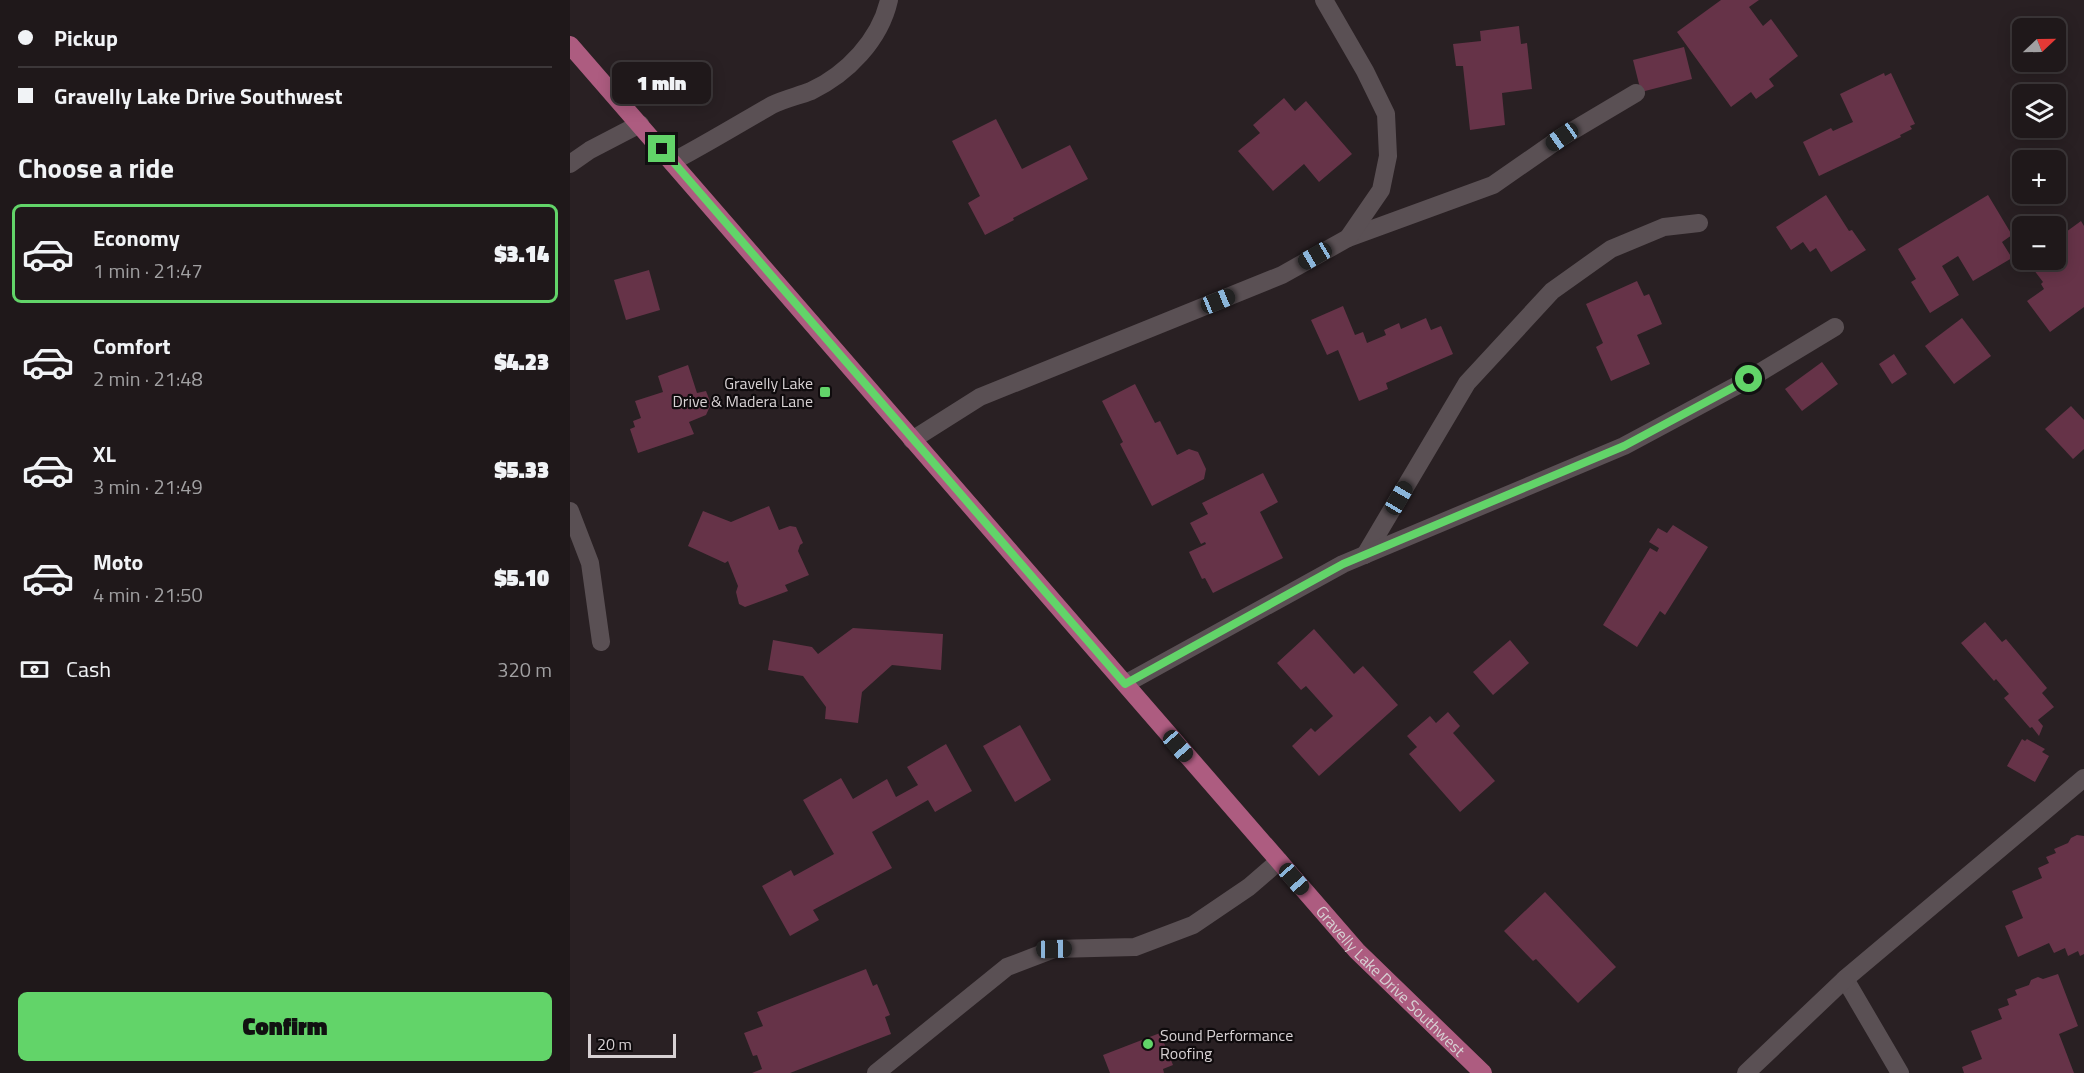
<!DOCTYPE html>
<meta charset="utf-8">
<style>
:root{--surface:#1f181a;--page:#2c2527;--text:#f1f3f6;--muted:#a1a0a2;--line:#3c3739;--accent:#62d469}
body{margin:0;font-family:"Titillium Web",sans-serif;background:var(--page);color:var(--text);height:100vh;display:flex;flex-direction:column;font-size:22px;white-space:nowrap}
*{box-sizing:border-box;margin:0}
p{font-size:20px;color:var(--muted)}
.icon{flex:none;width:33px;height:33px;fill:none;stroke:currentColor;stroke-width:2;stroke-linecap:round;stroke-linejoin:round}
.map{position:relative;flex:1;overflow:hidden}
.drawer{display:flex;flex-direction:column;background:var(--surface);width:570px}
.drawer>*{flex:none}
.banner{display:grid;align-content:center;height:132px;padding:0 18px;background:var(--surface)}
.needle{width:39px;rotate:68deg}
.fabs{position:absolute;left:1442px;top:18px;display:grid;gap:12px}
.fabs a{display:grid;place-items:center;width:54px;height:54px;border-radius:9px;background:var(--surface);box-shadow:0 3px 15px #0003,0 0 0 2px var(--line);font-size:30px}
.scale{position:absolute;left:18px;bottom:15px;width:88px;box-sizing:border-box;padding-left:6px;border:3px solid #d7d1d3;border-top:0;font-size:16px;line-height:21px;white-space:nowrap;color:#d7d1d3;-webkit-text-stroke:4px #0f0b0d;paint-order:stroke}
.end{position:absolute;width:27px;height:27px;margin:-14px;border:8px solid #62d469;background:#111;box-shadow:0 0 0 3px #111}
.from{border-radius:50%}
.bubble{position:absolute;height:42px;border-radius:9px;background:var(--surface);box-shadow:0 3px 15px #0003,0 0 0 2px var(--line);font-size:20px;font-weight:800;line-height:42px;text-align:center}
.car{position:absolute;width:18px;height:36px;margin:-18px -9px;border-radius:8px;box-shadow:0 0 4px 2px #0007;background:linear-gradient(#222 24%,#8ab4d8 0 40%,#222 0 76%,#8ab4d8 0 86%,#222 0)}
.banner b{display:flex;align-items:center;gap:21px;height:57px;font-size:22px}
.banner b+b{border-top:2px solid var(--line)}
.banner i{width:15px;height:15px;background:var(--text)}
ul{padding:0;list-style:none}
li{display:flex;align-items:center;gap:18px;height:99px;margin:0 12px 9px;padding:0 6px;border:3px solid transparent;border-radius:9px}
li div{flex:1}
li b{display:block;font-size:22px}
li em{font-style:normal;font-weight:800}
li.on{border-color:var(--accent)}
li>.icon{width:54px;height:54px;stroke-width:1.5}
h2{padding:0 18px;font-size:27px;line-height:72px}
.pay{display:flex;align-items:center;gap:15px;height:66px;padding:0 18px;font-size:22px}
.pay p{margin-inline-start:auto}
.action{display:flex;gap:12px;margin-top:auto;padding:12px 18px}
.action a{flex:1;height:69px;border-radius:9px;background:var(--accent);color:#111;font-size:24px;font-weight:800;line-height:69px;text-align:center}
main{display:flex;flex:1;min-height:0}
.map>svg:first-child{display:block}
</style>
<main>
<section class="drawer">
<div class="banner">
<b><i class="from"></i>Pickup</b>
<b><i></i>Gravelly Lake Drive Southwest</b>
</div>
<h2>Choose a ride</h2>
<ul>
<li class="on"><svg class="icon" aria-label="car" viewBox="0 0 24 24"><path d="M5 17H2v-5l4-1 3-4h7l3 4 3 1v5h-3M9 17h6M6 11h13"/><circle cx="7" cy="17" r="2"/><circle cx="17" cy="17" r="2"/></svg><div><b>Economy</b><p>1 min · 21:47</p></div><em>$3.14</em></li>
<li><svg class="icon" aria-label="car" viewBox="0 0 24 24"><path d="M5 17H2v-5l4-1 3-4h7l3 4 3 1v5h-3M9 17h6M6 11h13"/><circle cx="7" cy="17" r="2"/><circle cx="17" cy="17" r="2"/></svg><div><b>Comfort</b><p>2 min · 21:48</p></div><em>$4.23</em></li>
<li><svg class="icon" aria-label="car" viewBox="0 0 24 24"><path d="M5 17H2v-5l4-1 3-4h7l3 4 3 1v5h-3M9 17h6M6 11h13"/><circle cx="7" cy="17" r="2"/><circle cx="17" cy="17" r="2"/></svg><div><b>XL</b><p>3 min · 21:49</p></div><em>$5.33</em></li>
<li><svg class="icon" aria-label="car" viewBox="0 0 24 24"><path d="M5 17H2v-5l4-1 3-4h7l3 4 3 1v5h-3M9 17h6M6 11h13"/><circle cx="7" cy="17" r="2"/><circle cx="17" cy="17" r="2"/></svg><div><b>Moto</b><p>4 min · 21:50</p></div><em>$5.10</em></li>
</ul>
<div class="pay"><svg class="icon" aria-label="cash" viewBox="0 0 24 24"><path d="M3 7h18v10H3z"/><circle cx="12" cy="12" r="2"/></svg>Cash<p>320 m</p></div>
<div class="action"><a>Confirm</a></div>
</section>
<div class="map">
<svg width="1514" height="1073" viewBox="0 0 1514 1073">
<rect width="100%" height="100%" fill="#292023"/>
<g fill="#663348">
<polygon points="1151,0 1189,0 1179,7 1193,26 1201,19 1228,56 1199,79 1204,86 1186,99 1181,92 1161,107 1107,32"/>
<polygon points="949,26 951,44 957,43 962,89 932,93 935,125 900,130 893,66 886,66 883,44 911,41 910,31"/>
<polygon points="1114,47 1122,79 1071,92 1063,60"/>
<polygon points="1314,73 1315,76 1321,73 1345,124 1340,126 1342,129 1330,135 1331,137 1249,176 1233,142 1261,128 1263,131 1283,122 1270,94"/>
<polygon points="714,98 725,111 736,101 782,154 749,182 734,164 703,191 668,151 690,133 683,125"/>
<polygon points="426,119 452,169 500,145 518,179 443,218 444,220 415,235 398,203 410,196 382,141"/>
<polygon points="1256,195 1279,231 1282,230 1296,250 1261,272 1246,248 1240,252 1233,242 1221,250 1206,227"/>
<polygon points="1418,195 1442,235 1432,242 1442,258 1403,281 1388,256 1372,266 1389,295 1360,313 1341,282 1346,279 1328,249"/>
<polygon points="1511,221 1514,226 1514,307 1480,332 1457,301 1474,289 1471,284 1473,282 1457,261 1485,260 1485,240"/>
<polygon points="79,270 90,310 56,320 44,280"/>
<polygon points="1067,281 1074,296 1079,294 1092,324 1067,335 1080,364 1041,381 1026,347 1033,343 1016,304"/>
<polygon points="773,306 785,335 793,332 797,343 816,335 814,330 829,323 831,329 856,318 861,330 871,326 883,354 816,383 818,389 789,401 768,350 757,355 741,320"/>
<polygon points="1392,318 1421,356 1384,384 1355,346"/>
<polygon points="1324,354 1337,374 1322,384 1309,364"/>
<polygon points="1252,362 1268,384 1232,411 1215,389"/>
<polygon points="118,365 127,393 136,391 141,404 136,415 119,422 124,434 68,453 60,429 65,427 63,421 71,418 65,401 93,392 88,376"/>
<polygon points="565,384 585,423 590,421 607,455 619,449 628,452 636,469 634,479 582,506 550,444 553,442 532,401"/>
<polygon points="1501,406 1514,420 1514,449 1503,459 1475,429"/>
<polygon points="693,473 708,502 690,512 713,558 643,593 635,578 632,579 619,552 636,544 635,542 631,544 620,523 638,514 632,503"/>
<polygon points="199,506 209,530 220,526 226,527 233,543 230,545 228,551 239,575 215,585 218,591 175,607 169,604 166,592 168,586 158,561 155,563 118,546 133,511 161,522"/>
<polygon points="1103,525 1138,547 1095,615 1090,611 1067,647 1033,625 1080,548 1087,552 1089,548 1079,542 1088,528 1097,533"/>
<polygon points="1415,622 1432,642 1436,639 1477,688 1472,693 1484,707 1468,720 1473,726 1469,736 1462,727 1460,728 1434,698 1439,694 1426,679 1424,681 1391,643"/>
<polygon points="283,628 373,634 371,670 322,665 292,692 288,723 255,719 256,707 233,676 198,670 203,640 242,647 248,654"/>
<polygon points="744,629 784,674 793,666 828,705 749,776 722,746 741,728 745,732 763,716 736,686 731,690 707,663"/>
<polygon points="940,640 959,663 923,695 903,672"/>
<polygon points="878,712 890,726 883,733 925,781 890,812 839,754 847,747 837,736 860,716 866,723"/>
<polygon points="450,725 481,780 445,802 413,746"/>
<polygon points="1452,739 1455,741 1457,739 1475,749 1472,752 1479,756 1465,782 1437,766"/>
<polygon points="376,744 402,791 365,812 358,800 302,832 322,868 243,910 249,920 220,936 192,886 221,870 224,876 264,854 233,800 271,778 283,799 317,779 326,797 348,785 337,767"/>
<polygon points="1507,835 1514,836 1514,954 1510,956 1508,951 1498,956 1495,948 1484,953 1479,943 1448,957 1435,926 1453,918 1442,891 1472,878 1468,868 1479,863 1476,857 1486,853 1484,849 1498,843 1501,838"/>
<polygon points="975,892 1046,967 1008,1003 966,959 963,961 934,931"/>
<polygon points="296,969 303,986 307,984 320,1015 315,1017 321,1034 220,1073 182,1073 192,1069 187,1055 183,1056 174,1033 193,1026 187,1012"/>
<polygon points="1488,974 1508,1026 1489,1034 1504,1073 1394,1073 1392,1067 1412,1059 1401,1031 1432,1019 1428,1009 1439,1005 1437,999 1447,995 1445,990 1459,985 1461,980 1468,977 1473,979"/>
<polygon points="590,1033 603,1065 593,1069 594,1073 540,1073 533,1055"/>
</g>
<g fill="none" stroke-linecap="round" stroke-linejoin="round">
<g stroke="#5a5054" stroke-width="18">
<path d="M102,162C136,144 169,124 202,105C214,99 228,96 241,91C277,74 310,40 319,0"/>
<polyline points="0,164 20,150 70,124"/>
<polyline points="778,238 923,185 992,137 1066,93"/>
<polyline points="342,440 410,397 712,275 778,238 811,190 818,156 816,114 795,71 754,0"/>
<polyline points="0,511 20,563 31,642"/>
<polyline points="795,555 897,383 982,291 1041,249 1094,227 1129,223"/>
<polyline points="555,684 773,564 1054,446 1179,379 1265,327"/>
<polyline points="1275,979 1330,1073"/>
<polyline points="306,1073 437,967 484,949 565,947 623,925 679,887 709,861"/>
<polyline points="1176,1073 1275,979 1514,778"/>
</g>
<path stroke="#ad5c80" stroke-width="18" id="s1" d="M0,45L787,951L913,1073"/>
</g>
<g fill="none" stroke-linecap="round" stroke-linejoin="round">
<polyline stroke="#62d469" stroke-width="8" points="92,149 555,684 773,564 1054,446 1179,379"/>
</g>
<g fill="#62d469" stroke="#0f0b0d" stroke-width="2">
<rect x="249" y="386" width="12" height="12" rx="3"/>
<circle cx="578" cy="1044" r="6"/>
</g>
<g text-anchor="middle" dominant-baseline="central" stroke-width="4.5" stroke-linejoin="round" paint-order="stroke">
<g font-size="16" fill="#d7d1d3" stroke="#0f0b0d" text-anchor="end">
<text x="243" y="383">Gravelly Lake<tspan x="243" dy="18">Drive &amp; Madera Lane</tspan></text>
<text x="590" y="1035" text-anchor="start">Sound Performance<tspan x="590" dy="18">Roofing</tspan></text>
</g>
<g font-size="16" fill="#d7d1d3" stroke="#0f0b0d">
<text stroke="none"><textPath href="#s1" startOffset="1245">Gravelly Lake Drive Southwest</textPath></text>
</g>
</g>
</svg>
<div class="fabs">
<a><svg class="needle" viewBox="-14 -14 28 28"><path d="M0-13l5 13h-10z" fill="#e53935"/><path d="M0 13l5-13h-10z" fill="#a1a0a2"/></svg></a>
<a><svg class="icon" aria-label="layers" viewBox="0 0 24 24"><path d="M12 4l9 5-9 5-9-5zM3 14l9 5 9-5"/></svg></a>
<a>+</a>
<a>−</a>
</div>
<div class="scale">20 m</div>
<i class="end from" style="left:1179px;top:379px"></i>
<i class="end" style="left:92px;top:149px"></i>
<div class="bubble" style="left:42px;top:62px;width:99px">1 min</div>
<i class="car" style="left:992px;top:137px;rotate:235deg"></i>
<i class="car" style="left:745px;top:256px;rotate:240deg"></i>
<i class="car" style="left:648px;top:301px;rotate:68deg"></i>
<i class="car" style="left:829px;top:498px;rotate:30deg"></i>
<i class="car" style="left:608px;top:746px;rotate:139deg"></i>
<i class="car" style="left:724px;top:879px;rotate:139deg"></i>
<i class="car" style="left:484px;top:949px;rotate:89deg"></i>
</div>
</main>
